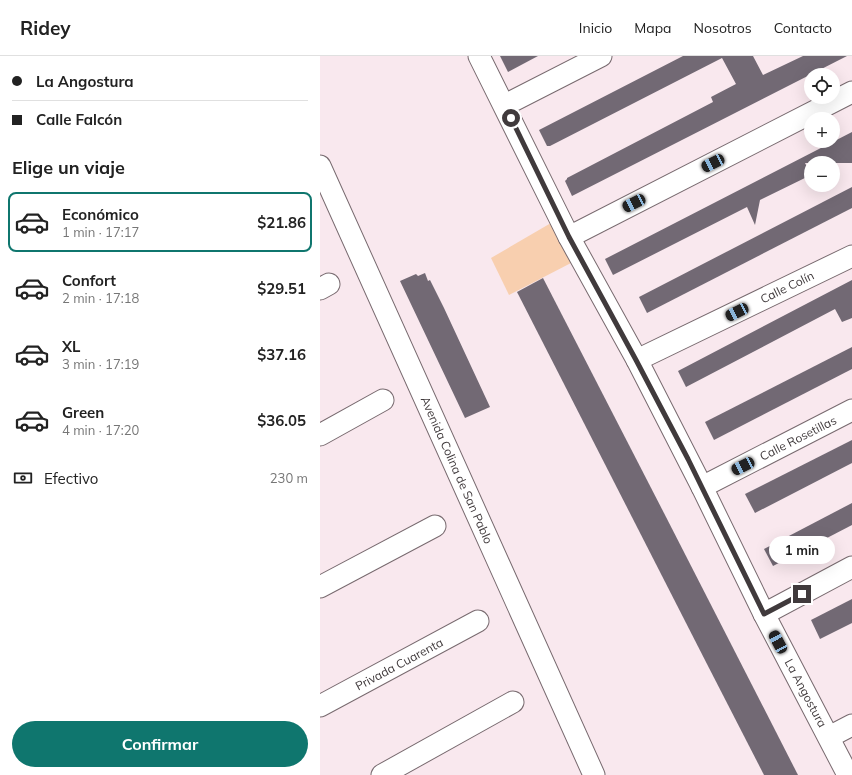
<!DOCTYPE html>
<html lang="es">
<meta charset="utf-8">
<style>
:root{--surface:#fff;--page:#f2f2f2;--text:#222;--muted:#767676;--line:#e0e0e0;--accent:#0f766e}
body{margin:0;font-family:Mulish,sans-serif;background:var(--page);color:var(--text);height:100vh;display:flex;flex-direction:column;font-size:15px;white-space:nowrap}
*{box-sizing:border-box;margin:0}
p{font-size:13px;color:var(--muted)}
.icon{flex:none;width:22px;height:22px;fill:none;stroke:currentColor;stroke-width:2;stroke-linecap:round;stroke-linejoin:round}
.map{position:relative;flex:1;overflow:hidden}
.sheet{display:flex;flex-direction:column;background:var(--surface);width:320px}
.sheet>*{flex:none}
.hud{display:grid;align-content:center;height:88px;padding:0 12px;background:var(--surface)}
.fabs{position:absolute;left:484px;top:12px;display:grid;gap:8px}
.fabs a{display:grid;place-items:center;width:36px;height:36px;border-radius:50%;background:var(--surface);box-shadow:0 4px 16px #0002;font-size:20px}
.end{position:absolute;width:18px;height:18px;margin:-9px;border:5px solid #403a3c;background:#fff;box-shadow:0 0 0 2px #fff}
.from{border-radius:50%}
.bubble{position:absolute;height:28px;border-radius:14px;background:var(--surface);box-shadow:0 4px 16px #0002;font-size:13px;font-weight:700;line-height:28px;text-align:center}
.car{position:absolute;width:12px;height:24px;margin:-12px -6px;border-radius:5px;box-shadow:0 0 3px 1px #0007;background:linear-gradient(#222 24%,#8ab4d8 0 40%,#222 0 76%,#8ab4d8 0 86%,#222 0)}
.hud b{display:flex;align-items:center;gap:14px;height:38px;font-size:15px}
.hud b+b{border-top:1px solid var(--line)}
.hud i{width:10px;height:10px;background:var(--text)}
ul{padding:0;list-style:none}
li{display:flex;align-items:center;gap:12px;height:60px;margin:0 8px 6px;padding:0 4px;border:2px solid transparent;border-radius:8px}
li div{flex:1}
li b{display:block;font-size:15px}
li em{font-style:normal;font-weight:700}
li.on{border-color:var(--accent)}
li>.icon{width:36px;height:36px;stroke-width:1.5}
h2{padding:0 12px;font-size:18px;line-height:48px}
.pay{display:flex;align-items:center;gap:10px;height:44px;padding:0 12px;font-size:15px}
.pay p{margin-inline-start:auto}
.button{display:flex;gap:8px;margin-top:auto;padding:8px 12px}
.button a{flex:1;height:46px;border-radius:24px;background:var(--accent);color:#fff;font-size:16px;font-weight:700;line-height:46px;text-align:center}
header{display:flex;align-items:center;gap:24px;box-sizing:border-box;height:56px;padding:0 20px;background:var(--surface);border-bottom:1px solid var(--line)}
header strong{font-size:19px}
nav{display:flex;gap:22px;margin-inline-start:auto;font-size:14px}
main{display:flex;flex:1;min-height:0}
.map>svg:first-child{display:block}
</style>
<header>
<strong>Ridey</strong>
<nav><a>Inicio</a><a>Mapa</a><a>Nosotros</a><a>Contacto</a></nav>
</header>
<main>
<section class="sheet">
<div class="hud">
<b><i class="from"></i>La Angostura</b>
<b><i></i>Calle Falcón</b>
</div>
<h2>Elige un viaje</h2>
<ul>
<li class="on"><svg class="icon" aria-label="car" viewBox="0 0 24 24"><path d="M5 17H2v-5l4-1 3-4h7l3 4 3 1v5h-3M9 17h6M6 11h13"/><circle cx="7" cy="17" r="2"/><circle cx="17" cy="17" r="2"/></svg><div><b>Económico</b><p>1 min · 17:17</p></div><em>$21.86</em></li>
<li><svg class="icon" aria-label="car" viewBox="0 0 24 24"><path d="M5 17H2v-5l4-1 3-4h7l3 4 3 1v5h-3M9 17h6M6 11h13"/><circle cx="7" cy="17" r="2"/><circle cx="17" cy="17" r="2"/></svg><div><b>Confort</b><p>2 min · 17:18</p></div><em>$29.51</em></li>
<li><svg class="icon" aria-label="car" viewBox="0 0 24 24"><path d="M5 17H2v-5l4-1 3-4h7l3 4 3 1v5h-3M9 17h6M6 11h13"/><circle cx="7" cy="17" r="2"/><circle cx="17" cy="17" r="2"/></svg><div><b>XL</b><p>3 min · 17:19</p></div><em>$37.16</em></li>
<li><svg class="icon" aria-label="car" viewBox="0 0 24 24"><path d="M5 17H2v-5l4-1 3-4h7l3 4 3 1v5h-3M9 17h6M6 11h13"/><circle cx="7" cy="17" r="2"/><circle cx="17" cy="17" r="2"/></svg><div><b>Green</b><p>4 min · 17:20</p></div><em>$36.05</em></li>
</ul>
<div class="pay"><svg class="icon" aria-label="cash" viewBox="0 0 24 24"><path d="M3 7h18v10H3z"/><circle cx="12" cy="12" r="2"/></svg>Efectivo<p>230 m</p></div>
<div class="button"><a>Confirmar</a></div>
</section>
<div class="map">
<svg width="532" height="719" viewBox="0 0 532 719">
<rect width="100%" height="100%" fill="#f9e8ee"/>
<polygon fill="#f8cfaf" points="231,167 251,207 189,239 171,202"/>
<g fill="#726974">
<polygon points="180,0 218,0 188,16"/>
<polygon points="363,0 433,0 443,19 483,0 527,0 252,140 245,125 247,123 247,122 393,46 391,41 416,28 402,2 230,90 227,90 219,74"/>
<polygon points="532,76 532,107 485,107 491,119 440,144 435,169 427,151 293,219 285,203"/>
<polygon points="532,131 532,152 327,257 319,241"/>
<polygon points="105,217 108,225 110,224 124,252 170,351 145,362 80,225 96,218 98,220"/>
<polygon points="223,222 345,459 478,719 444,719 388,610 197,236"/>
<polygon points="532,224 532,262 522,266 515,253 366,331 358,315"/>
<polygon points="532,291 532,313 394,384 385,366"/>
<polygon points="532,384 532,407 435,457 425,438"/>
<polygon points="532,447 532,469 453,510 444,493"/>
<polygon points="532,543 532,567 500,583 491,564"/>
</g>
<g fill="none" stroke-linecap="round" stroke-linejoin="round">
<defs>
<g id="minor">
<polyline points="159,0 249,181 317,304 382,431 444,558 528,719"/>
<polyline points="185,49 281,0"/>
<polyline points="0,110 274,719"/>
<polyline points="249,181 532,36"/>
<polyline points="0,233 9,228"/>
<polyline points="317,304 532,200"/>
<polyline points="0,379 63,344"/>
<polyline points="382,431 532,354"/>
<polyline points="0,531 115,470"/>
<polyline points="444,558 532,511"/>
<polyline points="0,650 158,565"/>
<polyline points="509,681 532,669"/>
<polyline points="62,719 193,646"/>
</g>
</defs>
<use href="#minor" stroke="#786a6f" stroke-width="23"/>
<use href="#minor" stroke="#fff" stroke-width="21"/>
</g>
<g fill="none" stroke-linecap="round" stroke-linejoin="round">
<polyline stroke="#403a3c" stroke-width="5" points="191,62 249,181 316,304 368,403 444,558 482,538"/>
</g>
<g text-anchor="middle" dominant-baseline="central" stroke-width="4" stroke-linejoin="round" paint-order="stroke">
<g font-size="12" fill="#403a3c" stroke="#fff">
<text transform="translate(467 231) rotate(-26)">Calle Colín</text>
<text transform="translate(478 382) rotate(-27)">Calle Rosetillas</text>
<text transform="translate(137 414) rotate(66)">Avenida Colina de San Pablo</text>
<text transform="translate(79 608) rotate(-28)">Privada Cuarenta</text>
<text transform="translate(486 637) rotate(62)">La Angostura</text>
</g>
</g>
</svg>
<div class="fabs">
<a><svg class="icon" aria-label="locate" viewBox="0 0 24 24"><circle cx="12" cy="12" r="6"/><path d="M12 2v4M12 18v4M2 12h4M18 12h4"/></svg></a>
<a>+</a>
<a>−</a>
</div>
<i class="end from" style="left:191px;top:62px"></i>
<i class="end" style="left:482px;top:538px"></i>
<div class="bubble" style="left:449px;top:480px;width:66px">1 min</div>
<i class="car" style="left:393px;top:107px;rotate:243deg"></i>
<i class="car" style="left:314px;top:147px;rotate:243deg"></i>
<i class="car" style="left:417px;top:256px;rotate:244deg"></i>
<i class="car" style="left:423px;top:410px;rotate:243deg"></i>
<i class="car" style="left:458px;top:586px;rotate:332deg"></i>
</div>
</main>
